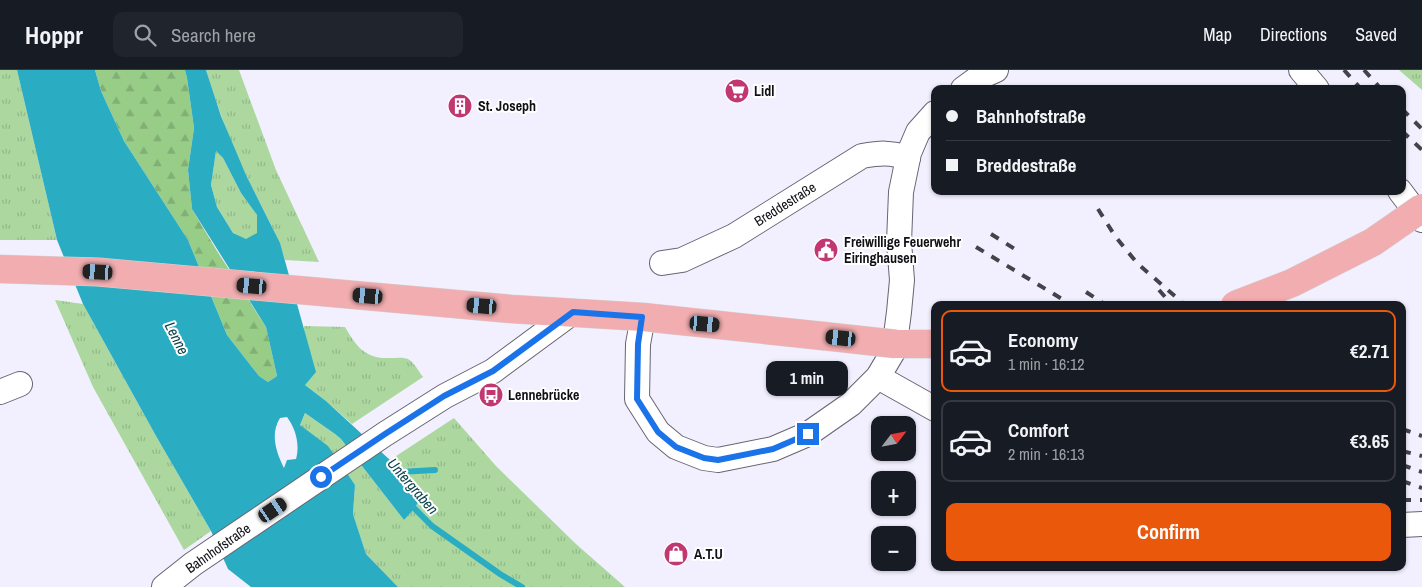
<!DOCTYPE html>
<meta charset="utf-8">
<style>
:root{--surface:#171b24;--page:#20242c;--text:#f1f3f6;--muted:#9ea1a6;--line:#363941;--accent:#ea580c}
body{margin:0;font-family:"Archivo Narrow",sans-serif;background:var(--page);color:var(--text);height:100vh;display:flex;flex-direction:column;font-size:19px;white-space:nowrap}
*{box-sizing:border-box;margin:0}
p{font-size:16px;color:var(--muted)}
.icon{flex:none;width:28px;height:28px;fill:none;stroke:currentColor;stroke-width:2;stroke-linecap:round;stroke-linejoin:round}
.map{position:relative;flex:1;overflow:hidden}
.sheet{position:absolute;left:931px;top:231px;width:475px;height:270px;display:flex;flex-direction:column;background:var(--surface);border-radius:10px;box-shadow:0 1px 4px #0004}
.sheet>*{flex:none}
.top-card{position:absolute;left:931px;top:15px;width:475px;height:110px;border-radius:10px;box-shadow:0 1px 4px #0004;display:grid;align-content:center;height:110px;padding:0 15px;background:var(--surface)}
.needle{width:32px;rotate:58deg}
.tools{position:absolute;left:871px;top:346px;display:grid;gap:10px}
.tools a{display:grid;place-items:center;width:45px;height:45px;border-radius:10px;background:var(--surface);box-shadow:0 1px 4px #0004;font-size:25px}
.end{position:absolute;width:22px;height:22px;margin:-11px;border:6px solid #1a73e8;background:#fff;box-shadow:0 0 0 2px #fff}
.from{border-radius:50%}
.bubble{position:absolute;height:35px;border-radius:10px;background:var(--surface);box-shadow:0 1px 4px #0004;font-size:16px;font-weight:800;line-height:35px;text-align:center}
.car{position:absolute;width:15px;height:30px;margin:-15px -8px;border-radius:6px;box-shadow:0 0 4px 1px #0007;background:linear-gradient(#222 24%,#8ab4d8 0 40%,#222 0 76%,#8ab4d8 0 86%,#222 0)}
.top-card b{display:flex;align-items:center;gap:18px;height:48px;font-size:19px}
.top-card b+b{border-top:1px solid var(--line)}
.top-card i{width:12px;height:12px;background:var(--text)}
ul{padding:9px 0 0;list-style:none}
li{display:flex;align-items:center;gap:15px;height:82px;margin:0 10px 8px;padding:0 5px;border:2px solid var(--line);border-radius:10px}
li div{flex:1}
li b{display:block;font-size:19px}
li em{font-style:normal;font-weight:800}
li.selected{border-color:var(--accent)}
li>.icon{width:45px;height:45px;stroke-width:1.5}
.cta{display:flex;gap:10px;margin-top:auto;padding:10px 15px}
.cta a{flex:1;height:58px;border-radius:10px;background:var(--accent);color:#fff;font-size:20px;font-weight:800;line-height:58px;text-align:center}
header{display:flex;align-items:center;gap:30px;box-sizing:border-box;height:70px;padding:0 25px;background:var(--surface);border-bottom:1px solid var(--line)}
header strong{font-size:24px}
nav{display:flex;gap:28px;margin-inline-start:auto;font-size:18px}
.search{width:350px;height:45px;background:var(--page);display:flex;align-items:center;gap:12px;box-sizing:border-box;padding:0 18px;border-radius:10px;color:var(--muted);font-size:19px}
.map>svg:first-child{display:block}
</style>
<header>
<strong>Hoppr</strong>
<div class="search"><svg class="icon" aria-label="search" viewBox="0 0 24 24"><circle cx="10" cy="10" r="6"/><path d="M15 15l6 6"/></svg>Search here</div>
<nav><a>Map</a><a>Directions</a><a>Saved</a></nav>
</header>
<div class="map">
<svg width="1422" height="517" viewBox="0 0 1422 517">
<defs>
<pattern id="grass-tufts" width="24" height="20" patternUnits="userSpaceOnUse" patternTransform="scale(1.25)"><rect width="24" height="20" fill="#acd8a0"/><path d="M3 7l-1-3M5 7V3M7 7l1-3M15 17l-1-3M17 17v-4M19 17l1-3" fill="none" stroke="#93b889"/></pattern>
<pattern id="forest-firs" width="22" height="20" patternUnits="userSpaceOnUse" patternTransform="scale(1.25)"><rect width="22" height="20" fill="#98cd88"/><path d="M5 1l3.5 6h-7zM16 11l3.5 6h-7z" fill="#82af74"/></pattern>
</defs>
<rect width="100%" height="100%" fill="#f2f0ff"/>
<g fill="url(#grass-tufts)">
<polygon points="0,0 17,0 57,170 0,170"/>
<path d="M206,0H239L276,100L319,192L285,190C276,160 259,133 246,105C230,71 217,36 206,0Z"/>
<polygon points="1399,0 1422,0 1422,20"/>
<polygon points="216,81 223,88 241,123 257,145 257,164 246,170 233,163 217,137 211,115"/>
<polygon points="55,230 83,234 156,366 211,461 184,480 93,317"/>
<path d="M304,256L345,257C356,276 365,289 389,288C395,288 403,287 408,289C414,292 419,302 423,307L352,354L326,331L305,315Z"/>
<polygon points="305,343 335,364 341,369 404,450 420,429 390,390 454,348 496,396 576,474 625,517 398,517 366,484 353,444 355,415 300,355"/>
</g>
<polygon fill="url(#forest-firs)" points="95,0 185,0 187,8 194,58 188,100 192,139 217,181 266,257 277,306 268,312 259,306 227,265 188,170 124,71 101,21"/>
<path fill="#2aadc2" fill-rule="evenodd" d="M17,0H95L101,21L124,71L188,170L227,265L259,306L268,312L277,306L266,257L192,139L188,100L194,58L187,8L185,0H206L221,46L246,105L280,173L316,302L305,315L326,331L390,390L420,429L414,439L404,450L341,369L335,364L305,343L300,355L328,376L355,415L353,444L366,484L398,517H251L228,499L211,461L156,366L83,234L57,170ZM216,81L223,88L241,123L257,145V163L246,169L233,163L217,137L211,115ZM287,347C296,359 300,375 296,389L287,390L284,398C276,382 270,364 280,348Z"/>
<g fill="none" stroke-linecap="round" stroke-linejoin="round">
<g stroke="#2aadc2" stroke-width="6">
<polyline points="392,399 400,402 435,400"/>
<polyline points="409,433 432,456 500,504 522,517"/>
</g>
<defs>
<g id="minor">
<polyline points="1301,0 1317,19"/>
<polyline points="963,19 978,8 996,0"/>
<polyline points="1400,121 1422,150"/>
<path d="M662,193L682,190L734,166L862,86C880,83 890,82 908,88"/>
<polyline points="643,247 638,274 637,329 658,362 676,377 704,388 718,390 773,379 808,364 851,334 878,307 894,280 899,242 902,210 899,172 901,122 909,83 918,62 935,43"/>
<polyline points="878,307 935,339"/>
<polyline points="0,322 20,314"/>
<polyline points="1402,455 1422,454"/>
<polyline points="164,517 193,494 385,364 445,326 493,301 573,242"/>
</g>
<g id="major">
<polyline points="0,199 98,202 511,239 643,247 823,266"/>
<polyline points="896,274 935,274"/>
</g>
</defs>
<use href="#minor" stroke="#676572" stroke-width="26"/>
<use href="#major" stroke="#d4d4d5" stroke-width="29"/>
<use href="#minor" stroke="#fff" stroke-width="24"/>
<use href="#major" stroke="#f1adb0" stroke-width="28"/>
<g stroke="#44434a" stroke-width="4" stroke-dasharray="9 9" stroke-linecap="butt">
<polyline points="1344,0 1361,19"/>
<polyline points="1364,0 1381,19"/>
<polyline points="1402,39 1422,59"/>
<polyline points="1402,61 1422,80"/>
<polyline points="1098,139 1115,166 1137,193 1185,235"/>
<polyline points="991,164 1018,181"/>
<polyline points="976,177 1072,235"/>
<polyline points="1159,220 1172,235"/>
<polyline points="1086,222 1106,235"/>
<polyline points="1402,359 1422,366"/>
<polyline points="1402,381 1422,386"/>
<polyline points="1402,395 1422,402"/>
<polyline points="1402,411 1422,418"/>
<polyline points="1402,430 1422,430"/>
</g>
<defs>
<g id="major-bridge">
<polyline points="1235,235 1292,213 1373,172 1422,138"/>
<polyline points="823,266 896,274"/>
</g>
</defs>
<use href="#major-bridge" stroke="#d4d4d5" stroke-width="29" stroke-linecap="butt"/>
<use href="#major-bridge" stroke="#f1adb0" stroke-width="28"/>
</g>
<g fill="none" stroke-linecap="round" stroke-linejoin="round">
<polyline stroke="#1a73e8" stroke-width="6" points="321,407 385,364 444,326 493,301 573,242 642,247 638,274 637,329 658,362 676,377 704,388 718,390 773,379 808,364"/>
</g>
<defs>
<symbol id="supermarket-disc" viewBox="-11 -11 22 22"><circle r="9.5" fill="#c13772" stroke="#fff"/><path d="M-6-5.5h2.5l.6 2H6L4.5 2H-2.5L-4.4-4H-6ZM-1.5 3.2a1.3 1.3 0 1 0 .1 0ZM3 3.2a1.3 1.3 0 1 0 .1 0Z" fill="#fff"/></symbol>
<symbol id="building-disc" viewBox="-11 -11 22 22"><circle r="9.5" fill="#c13772" stroke="#fff"/><path d="M-4-6H4V6H1V3H-1V6H-4ZM-2.5-4.3h1.7v1.8h-1.7ZM.8-4.3h1.7v1.8H.8ZM-2.5-1h1.7V.8h-1.7ZM.8-1h1.7V.8H.8Z" fill="#fff"/></symbol>
<symbol id="civic-disc" viewBox="-11 -11 22 22"><circle r="9.5" fill="#c13772" stroke="#fff"/><path d="M-.6-6.5H3V-4.5H.6V-3L4-1V1h2V6H-6V1h2V-1L-.6-3ZM-1.2 2.5V6h2.4V2.5Z" fill="#fff"/></symbol>
<symbol id="bus-disc" viewBox="-11 -11 22 22"><circle r="9.5" fill="#c13772" stroke="#fff"/><path d="M-5-6H5V4H4V6H2V4H-2V6H-4V4H-5ZM-3.5-4V0h7V-4ZM-3.5 1.2v1.5H-2V1.2ZM2 1.2v1.5H3.5V1.2Z" fill="#fff"/></symbol>
<symbol id="shop-disc" viewBox="-11 -11 22 22"><circle r="9.5" fill="#c13772" stroke="#fff"/><path d="M-5-2.5h2.3a2.7 3.5 0 0 1 5.4 0H5L5.5 6h-11ZM-1.5-2.5h3a1.5 2.3 0 0 0-3 0Z" fill="#fff"/></symbol>
</defs>
<g fill-rule="evenodd">
<use href="#supermarket-disc" x="723" y="7" width="28" height="28"/>
<use href="#building-disc" x="446" y="22" width="28" height="28"/>
<use href="#civic-disc" x="812" y="166" width="28" height="28"/>
<use href="#bus-disc" x="477" y="311" width="28" height="28"/>
<use href="#shop-disc" x="662" y="470" width="28" height="28"/>
</g>
<g text-anchor="middle" dominant-baseline="central" stroke-width="4" stroke-linejoin="round" paint-order="stroke">
<g font-size="14" font-weight="bold" fill="#111015" stroke="#fff" text-anchor="start">
<text x="754" y="21">Lidl</text>
<text x="478" y="36">St. Joseph</text>
<text x="844" y="172">Freiwillige Feuerwehr<tspan x="844" dy="16">Eiringhausen</tspan></text>
<text x="508" y="325">Lennebrücke</text>
<text x="694" y="484">A.T.U</text>
</g>
<g font-size="14" fill="#111015" stroke="#fff">
<text transform="translate(785 134) rotate(-32)">Breddestraße</text>
<text transform="translate(218 478) rotate(-35)">Bahnhofstraße</text>
</g>
<g font-size="15" font-style="italic" fill="#0c434c" stroke="#fff">
<text transform="translate(177 268) rotate(63)">Lenne</text>
<text transform="translate(413 416) rotate(49)">Untergraben</text>
</g>
</g>
</svg>
<div class="tools">
<a><svg class="needle" viewBox="-14 -14 28 28"><path d="M0-13l5 13h-10z" fill="#e53935"/><path d="M0 13l5-13h-10z" fill="#9ea1a6"/></svg></a>
<a>+</a>
<a>−</a>
</div>
<i class="end from" style="left:321px;top:407px"></i>
<i class="end" style="left:808px;top:364px"></i>
<div class="bubble" style="left:766px;top:291px;width:82px">1 min</div>
<i class="car" style="left:98px;top:202px;rotate:273deg"></i>
<i class="car" style="left:252px;top:216px;rotate:275deg"></i>
<i class="car" style="left:368px;top:226px;rotate:275deg"></i>
<i class="car" style="left:482px;top:236px;rotate:275deg"></i>
<i class="car" style="left:705px;top:254px;rotate:95deg"></i>
<i class="car" style="left:841px;top:268px;rotate:276deg"></i>
<i class="car" style="left:273px;top:440px;rotate:56deg"></i>
<div class="top-card">
<b><i class="from"></i>Bahnhofstraße</b>
<b><i></i>Breddestraße</b>
</div>
<section class="sheet">
<ul>
<li class="selected"><svg class="icon" aria-label="car" viewBox="0 0 24 24"><path d="M5 17H2v-5l4-1 3-4h7l3 4 3 1v5h-3M9 17h6M6 11h13"/><circle cx="7" cy="17" r="2"/><circle cx="17" cy="17" r="2"/></svg><div><b>Economy</b><p>1 min · 16:12</p></div><em>€2.71</em></li>
<li><svg class="icon" aria-label="car" viewBox="0 0 24 24"><path d="M5 17H2v-5l4-1 3-4h7l3 4 3 1v5h-3M9 17h6M6 11h13"/><circle cx="7" cy="17" r="2"/><circle cx="17" cy="17" r="2"/></svg><div><b>Comfort</b><p>2 min · 16:13</p></div><em>€3.65</em></li>
</ul>
<div class="cta"><a>Confirm</a></div>
</section>
</div>
